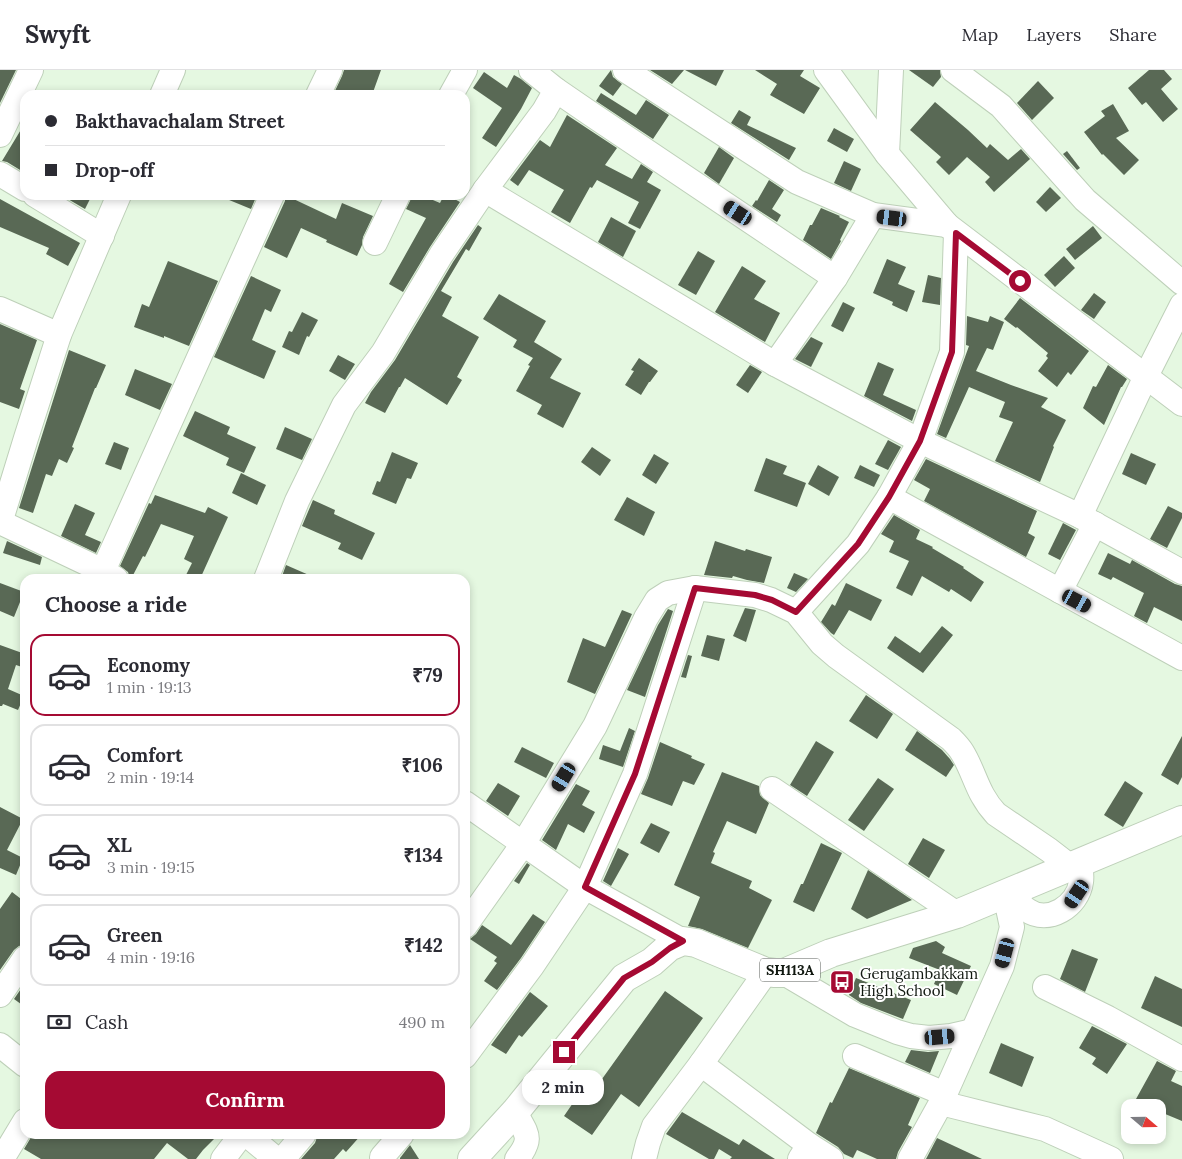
<!DOCTYPE html>
<meta charset="utf-8">
<style>
:root{--surface:#fff;--page:#f2f2f3;--text:#2b2b33;--muted:#7c7c81;--line:#e1e1e2;--accent:#a50a33}
body{margin:0;font-family:Lora,serif;background:var(--page);color:var(--text);height:100vh;display:flex;flex-direction:column;font-size:19px;white-space:nowrap}
*{box-sizing:border-box;margin:0}
p{font-size:16px;color:var(--muted)}
.icon{flex:none;width:28px;height:28px;fill:none;stroke:currentColor;stroke-width:2;stroke-linecap:round;stroke-linejoin:round}
.map{position:relative;flex:1;overflow:hidden}
.details{position:absolute;left:20px;top:504px;width:450px;height:565px;display:flex;flex-direction:column;background:var(--surface);border-radius:15px;box-shadow:0 2px 8px #0003}
.details>*{flex:none}
.top-card{position:absolute;left:20px;top:20px;width:450px;height:110px;border-radius:15px;box-shadow:0 2px 8px #0003;display:grid;align-content:center;height:110px;padding:0 25px;background:var(--surface)}
.needle{width:32px;rotate:110deg}
.controls{position:absolute;left:1121px;top:1029px;display:grid;gap:10px}
.controls a{display:grid;place-items:center;width:45px;height:45px;border-radius:10px;background:var(--surface);box-shadow:0 2px 8px #0003;font-size:25px}
.end{position:absolute;width:22px;height:22px;margin:-11px;border:6px solid #a50a33;background:#fff;box-shadow:0 0 0 2px #fff}
.from{border-radius:50%}
.bubble{position:absolute;height:35px;border-radius:15px;background:var(--surface);box-shadow:0 2px 8px #0003;font-size:16px;font-weight:700;line-height:35px;text-align:center}
.car{position:absolute;width:15px;height:30px;margin:-15px -8px;border-radius:6px;box-shadow:0 0 4px 1px #0007;background:linear-gradient(#222 24%,#8ab4d8 0 40%,#222 0 76%,#8ab4d8 0 86%,#222 0)}
.top-card b{display:flex;align-items:center;gap:18px;height:48px;font-size:19px}
.top-card b+b{border-top:1px solid var(--line)}
.top-card i{width:12px;height:12px;background:var(--text)}
ul{padding:0;list-style:none}
li{display:flex;align-items:center;gap:15px;height:82px;margin:0 10px 8px;padding:0 15px;border:2px solid var(--line);border-radius:15px}
li div{flex:1}
li b{display:block;font-size:19px}
li em{font-style:normal;font-weight:700}
li.active{border-color:var(--accent)}
li>.icon{width:45px;height:45px;stroke-width:1.5}
h2{padding:0 25px;font-size:22px;line-height:60px}
.pay{display:flex;align-items:center;gap:12px;height:55px;padding:0 25px;font-size:19px}
.pay p{margin-inline-start:auto}
.button{display:flex;gap:10px;margin-top:auto;padding:10px 25px}
.button a{flex:1;height:58px;border-radius:15px;background:var(--accent);color:#fff;font-size:20px;font-weight:700;line-height:58px;text-align:center}
header{display:flex;align-items:center;gap:30px;box-sizing:border-box;height:70px;padding:0 25px;background:var(--surface);border-bottom:1px solid var(--line)}
header strong{font-size:24px}
nav{display:flex;gap:28px;margin-inline-start:auto;font-size:18px}
.map>svg:first-child{display:block}
</style>
<header>
<strong>Swyft</strong>
<nav><a>Map</a><a>Layers</a><a>Share</a></nav>
</header>
<div class="map">
<svg width="1182" height="1089" viewBox="0 0 1182 1089">
<rect width="100%" height="100%" fill="#e5f8e1"/>
<g fill="#596955">
<polygon points="0,0 16,0 0,33"/>
<polygon points="344,0 381,0 372,25 333,25 342,6"/>
<polygon points="611,0 613,7 622,14 613,26 599,16"/>
<polygon points="650,0 684,0 672,14"/>
<polygon points="685,0 724,0 716,16"/>
<polygon points="755,0 804,0 800,6 820,18 804,44 770,25 777,14"/>
<polygon points="909,0 940,0 941,7 933,17"/>
<polygon points="1149,0 1164,0 1172,9 1161,19 1178,39 1163,52 1146,32 1142,35 1128,18"/>
<polygon points="484,2 507,18 514,5 521,9 532,18 521,39 496,77 482,68 502,38 473,18"/>
<polygon points="1038,11 1054,28 1032,50 1017,33"/>
<polygon points="601,23 636,45 646,30 669,45 653,69 596,31"/>
<polygon points="935,32 968,60 987,78 990,74 1008,90 1021,79 1030,89 994,122 985,112 990,107 967,87 949,105 936,92 941,87 910,60"/>
<polygon points="1113,34 1129,61 1116,68 1139,90 1124,105 1103,84 1102,85 1084,62 1105,46 1101,41"/>
<polygon points="739,40 751,47 747,55 796,78 789,90 731,53"/>
<polygon points="567,45 617,78 605,95 632,109 641,94 653,102 647,112 661,120 640,159 628,153 639,132 597,110 592,118 590,117 570,153 551,142 564,120 529,100 518,116 510,110 540,70 550,77"/>
<polygon points="25,53 25,103 7,92 2,91"/>
<polygon points="834,58 854,69 847,82 827,71"/>
<polygon points="719,77 734,88 719,114 704,103"/>
<polygon points="1067,81 1080,98 1077,100 1063,84"/>
<polygon points="844,91 861,99 851,121 834,113"/>
<polygon points="769,110 784,120 772,139 781,145 777,152 752,136 756,130 757,131"/>
<polygon points="1050,117 1061,128 1046,142 1036,132"/>
<polygon points="61,125 92,125 85,139"/>
<polygon points="217,125 257,125 251,139"/>
<polygon points="285,125 336,149 342,133 373,146 363,167 362,175 357,186 326,172 327,170 301,158 287,188 264,177 285,131"/>
<polygon points="412,125 421,125 440,133 444,125 447,125 460,132 430,177 403,222 389,214 426,148 406,139 410,131"/>
<polygon points="0,129 80,173 68,196 46,184 49,178 0,157"/>
<polygon points="821,138 840,146 839,147 849,152 840,170 841,171 831,189 803,170 810,155 812,155"/>
<polygon points="611,147 636,161 623,187 598,172"/>
<polygon points="478,155 482,158 469,181 466,179 441,221 452,227 442,246 479,267 457,307 462,310 447,335 405,308 400,317 399,317 385,343 365,333 371,322 395,290 453,192"/>
<polygon points="1093,156 1102,168 1075,190 1066,179"/>
<polygon points="698,181 715,191 696,225 678,215"/>
<polygon points="1064,186 1075,198 1055,217 1044,205"/>
<polygon points="887,189 906,197 898,214 915,221 907,242 892,235 893,232 873,223"/>
<polygon points="168,191 218,211 189,276 164,266 164,268 134,257 142,234 149,237"/>
<polygon points="742,196 766,211 754,229 780,243 765,272 715,242"/>
<polygon points="928,205 941,208 940,235 922,232"/>
<polygon points="251,206 281,220 271,242 265,239 252,270 276,281 264,309 214,287"/>
<polygon points="1094,223 1106,232 1094,249 1081,240"/>
<polygon points="499,224 546,251 534,272 562,289 550,308 581,323 563,358 537,344 542,335 516,321 530,296 528,295 533,288 513,277 517,270 483,249"/>
<polygon points="1020,228 1089,281 1071,305 1068,302 1057,317 1038,301 1048,288 1046,286 1048,283 1017,257 1016,258 1004,249"/>
<polygon points="843,232 855,238 843,262 831,256"/>
<polygon points="302,242 318,250 309,267 307,266 299,285 282,277 289,261 292,262"/>
<polygon points="967,246 988,252 990,246 1004,252 993,280 987,278 976,301 1011,315 1048,328 1041,337 1066,350 1053,376 1054,377 1040,412 995,391 1013,352 999,347 1005,332 969,317 946,368 937,364 969,276 966,275"/>
<polygon points="0,254 37,270 20,319 25,321 19,339 0,332"/>
<polygon points="811,267 823,273 811,297 795,289"/>
<polygon points="69,280 106,295 96,318 95,318 72,377 74,378 67,393 59,389 52,406 46,404 33,443 19,438"/>
<polygon points="338,285 355,294 345,310 329,301"/>
<polygon points="639,288 658,301 650,312 649,312 641,325 625,315 634,301 631,300"/>
<polygon points="878,292 894,299 883,325 916,340 912,351 864,326"/>
<polygon points="750,295 762,302 748,323 736,315"/>
<polygon points="1108,295 1127,309 1122,317 1121,317 1104,355 1083,338 1093,316 1096,317"/>
<polygon points="135,299 172,314 160,340 125,325"/>
<polygon points="195,341 230,357 227,364 256,377 244,403 226,395 229,388 183,366"/>
<polygon points="285,357 312,369 302,390 276,379"/>
<polygon points="888,370 901,377 888,400 875,394"/>
<polygon points="114,372 129,378 121,400 105,394"/>
<polygon points="592,377 611,390 600,406 581,392"/>
<polygon points="392,382 418,393 411,409 407,408 396,434 372,424 377,411 380,412"/>
<polygon points="1131,383 1156,394 1146,415 1122,404"/>
<polygon points="654,384 669,393 656,414 642,405"/>
<polygon points="766,388 787,396 783,404 806,413 797,437 754,421"/>
<polygon points="926,389 1037,441 1028,463 1035,467 1026,487 924,431 930,419 914,410"/>
<polygon points="818,395 839,407 829,426 808,414"/>
<polygon points="860,395 880,405 874,417 854,408"/>
<polygon points="241,403 266,415 257,435 232,423"/>
<polygon points="155,425 205,443 208,437 228,447 200,509 184,509 192,493 184,489 194,466 161,454 145,487 143,486 131,509 130,509 128,502 120,496 149,433 151,434"/>
<polygon points="627,427 655,442 644,466 614,450"/>
<polygon points="313,430 335,440 334,444 375,463 362,490 338,479 341,473 302,456"/>
<polygon points="75,434 95,443 85,465 101,472 96,483 61,466"/>
<polygon points="1168,436 1182,443 1182,448 1167,478 1150,469"/>
<polygon points="894,445 920,460 916,469 933,477 932,478 964,497 963,498 984,512 971,532 951,519 949,522 922,506 912,526 896,518 909,491 889,482 894,471 881,464"/>
<polygon points="1063,453 1076,460 1060,490 1048,484"/>
<polygon points="7,471 42,487 40,495 3,483"/>
<polygon points="715,471 745,481 746,479 772,487 764,513 747,510 733,506 732,508 704,505"/>
<polygon points="1108,483 1130,494 1132,490 1175,514 1182,516 1182,551 1154,537 1147,553 1134,546 1144,523 1113,507 1111,510 1098,504"/>
<polygon points="286,495 318,509 281,509"/>
<polygon points="794,503 808,509 796,522 787,518"/>
<polygon points="0,513 24,522 14,547 0,541"/>
<polygon points="846,513 882,530 871,551 849,540 834,565 831,563 821,552 832,534 835,536"/>
<polygon points="745,538 756,540 746,572 733,566"/>
<polygon points="668,539 673,541 645,627 627,620 658,555"/>
<polygon points="622,540 632,544 595,624 567,612 583,568 605,577"/>
<polygon points="942,556 953,565 923,603 887,578 895,566 920,583"/>
<polygon points="707,565 725,569 719,591 701,586"/>
<polygon points="0,575 25,584 25,598 16,595 8,619 24,626 18,640 3,634 2,636 0,636"/>
<polygon points="688,585 692,586 686,608 681,607"/>
<polygon points="866,625 893,644 877,669 849,651"/>
<polygon points="629,658 635,661 623,697 599,689 603,675 620,681"/>
<polygon points="917,661 942,680 950,689 954,695 946,707 905,680"/>
<polygon points="1182,666 1182,707 1178,715 1161,705"/>
<polygon points="816,671 834,682 807,726 790,715"/>
<polygon points="660,672 692,686 691,688 705,694 694,715 683,711 672,736 641,724 648,708"/>
<polygon points="522,677 554,693 546,708 514,692"/>
<polygon points="722,702 759,716 760,725 769,733 756,764 727,751 713,782 715,783 711,793 752,811 749,818 772,830 748,878 702,859 688,856 700,827 674,815"/>
<polygon points="878,708 894,719 864,761 848,750"/>
<polygon points="1125,711 1143,723 1123,757 1104,745"/>
<polygon points="498,713 520,726 508,746 486,731"/>
<polygon points="576,714 590,721 582,735 595,742 584,763 568,754 556,780 542,770"/>
<polygon points="0,737 23,749 7,780 23,788 16,805 0,798"/>
<polygon points="651,753 670,762 659,783 640,773"/>
<polygon points="923,768 945,780 929,808 908,794"/>
<polygon points="821,773 842,783 814,842 793,832 801,814 803,814"/>
<polygon points="618,778 629,784 611,816 603,811"/>
<polygon points="527,793 530,795 519,814 514,811"/>
<polygon points="868,800 912,830 867,849 851,839"/>
<polygon points="12,822 25,832 25,874 19,876 14,880 0,900 0,839"/>
<polygon points="533,844 545,852 521,888 497,920 484,911 497,893 494,891 497,887 470,869 476,864 482,855 511,875"/>
<polygon points="936,871 945,877 942,883 971,896 957,925 934,914 940,900 909,888 913,878"/>
<polygon points="1072,879 1098,889 1085,922 1060,909"/>
<polygon points="1155,906 1182,919 1182,957 1141,938"/>
<polygon points="856,908 911,930 903,949 861,933 849,925"/>
<polygon points="25,913 25,937 14,929"/>
<polygon points="665,921 703,948 639,1037 621,1024 592,1065 564,1046 584,1017 592,1023"/>
<polygon points="530,922 548,936 522,967 519,965 506,984 491,975"/>
<polygon points="1092,956 1127,974 1107,1004 1092,994 1096,988 1079,978"/>
<polygon points="1001,973 1034,987 1022,1017 989,1003"/>
<polygon points="911,980 928,982 939,981 930,1003 905,992"/>
<polygon points="1157,991 1176,1001 1171,1011 1182,1016 1182,1051 1158,1041 1158,1038 1152,1038 1136,1029"/>
<polygon points="849,998 920,1028 908,1055 912,1057 898,1082 896,1089 877,1089 857,1080 853,1088 844,1084 838,1077 816,1063 830,1032 832,1033"/>
<polygon points="682,1042 739,1075 743,1069 775,1089 730,1089 732,1087 719,1079 714,1089 709,1089 666,1064"/>
<polygon points="33,1064 219,1064 203,1080 196,1089 188,1089 167,1073 154,1089 41,1089 24,1079"/>
<polygon points="317,1064 362,1064 346,1082 343,1079 334,1089 301,1089 315,1073 317,1067"/>
<polygon points="937,1068 982,1089 926,1089"/>
<polygon points="410,1075 419,1089 400,1089 400,1088"/>
</g>
<g fill="none" stroke-linecap="round" stroke-linejoin="round">
<defs>
<g id="minor">
<polyline points="625,0 797,112 873,145 947,155"/>
<polyline points="826,0 887,84 947,155 1182,334"/>
<polyline points="953,0 1001,36 1085,130 1182,213"/>
<polyline points="556,20 591,44 835,208"/>
<polyline points="162,25 173,0"/>
<polyline points="318,25 330,0"/>
<polyline points="451,25 465,0"/>
<polyline points="0,65 31,0"/>
<polyline points="887,84 891,0"/>
<polyline points="0,104 25,119"/>
<polyline points="485,120 775,294 920,371 1080,446 1182,502"/>
<polyline points="35,125 102,166"/>
<polyline points="375,173 398,125"/>
<polyline points="0,239 59,265"/>
<polyline points="775,294 835,208 873,145"/>
<polyline points="889,427 1182,588"/>
<polyline points="1080,446 1146,306 1182,235"/>
<polyline points="0,452 103,501 116,509"/>
<polyline points="0,453 26,368 59,265 119,125"/>
<polyline points="103,501 272,125"/>
<polyline points="266,509 297,431 344,335 383,283 441,185 485,120 544,41 556,20 531,0"/>
<polyline points="1060,521 1095,454"/>
<polyline points="796,542 858,474 889,427 920,371 952,282 956,163"/>
<polyline points="772,719 957,844"/>
<polyline points="465,733 585,817 683,871"/>
<path d="M1015,820C1018,827 1020,836 1027,840C1048,855 1078,836 1081,812C1082,806 1081,799 1080,793"/>
<path d="M465,856L523,774L595,656L646,548L657,530L668,523L695,518L755,525L771,530L796,542L822,574L836,586L951,669C955,673 959,677 962,682C975,703 977,724 996,744L1049,780L1071,797"/>
<polyline points="766,902 701,994 809,1075 800,1089"/>
<polyline points="784,903 855,945 897,962 911,966 929,968 951,966 973,961"/>
<polyline points="1045,917 1108,948 1182,989"/>
<polyline points="0,925 25,888"/>
<polyline points="0,975 25,995"/>
<polyline points="465,986 532,896 585,817 635,704 695,518"/>
<polyline points="855,986 945,1024"/>
<polyline points="941,1033 1045,1059 1111,1089"/>
<path d="M515,1042C526,1064 534,1067 517,1089"/>
<polyline points="246,1064 276,1089"/>
<polyline points="809,1075 831,1089"/>
<polyline points="382,1087 402,1064"/>
<polyline points="2,1089 25,1051"/>
<polyline points="223,1089 242,1064"/>
<polyline points="283,1089 304,1064"/>
<polyline points="644,1089 648,1073 654,1056 701,994"/>
<polyline points="910,1089 941,1033 1002,896 1012,857 1005,824"/>
</g>
<polyline id="major" points="472,1089 515,1042 624,908 652,892 669,877 683,871 696,873 766,902 775,903 784,903 831,883 957,844 1182,750"/>
</defs>
<use href="#minor" stroke="#bed0b9" stroke-width="26"/>
<use href="#major" stroke="#bed0b9" stroke-width="30"/>
<use href="#minor" stroke="#fff" stroke-width="24"/>
<use href="#major" stroke="#fff" stroke-width="28"/>
</g>
<g fill="none" stroke-linecap="round" stroke-linejoin="round">
<polyline stroke="#a50a33" stroke-width="6" points="564,982 624,908 652,892 670,878 683,871 585,817 635,704 695,518 755,525 772,530 796,542 858,474 889,427 920,371 952,282 956,163 1020,211"/>
</g>
<defs>
<symbol id="bus-square" viewBox="-11 -11 22 22"><rect x="-9" y="-9" width="18" height="18" rx="4" fill="#a50a33" stroke="#fff"/><path d="M-5-6H5V4H4V6H2V4H-2V6H-4V4H-5ZM-3.5-4V0h7V-4ZM-3.5 1.2v1.5H-2V1.2ZM2 1.2v1.5H3.5V1.2Z" fill="#fff"/></symbol>
</defs>
<g fill-rule="evenodd">
<use href="#bus-square" x="828" y="898" width="28" height="28"/>
</g>
<g text-anchor="middle" dominant-baseline="central" stroke-width="4" stroke-linejoin="round" paint-order="stroke">
<rect fill="#fff" stroke="#585d58" stroke-width="1" x="760" y="888.5" width="60" height="23" rx="4"/>
<g font-size="14" font-weight="bold" fill="#111810">
<text x="790" y="900">SH113A</text>
</g>
<g font-size="15" fill="#111810" stroke="#fff" text-anchor="start">
<text x="860" y="903">Gerugambakkam<tspan x="860" dy="17">High School</tspan></text>
</g>
</g>
</svg>
<div class="controls">
<a><svg class="needle" viewBox="-14 -14 28 28"><path d="M0-13l5 13h-10z" fill="#e53935"/><path d="M0 13l5-13h-10z" fill="#7c7c81"/></svg></a>
</div>
<i class="end from" style="left:1020px;top:211px"></i>
<i class="end" style="left:564px;top:982px"></i>
<div class="bubble" style="left:522px;top:1000px;width:82px">2 min</div>
<i class="car" style="left:738px;top:143px;rotate:303deg"></i>
<i class="car" style="left:892px;top:148px;rotate:277deg"></i>
<i class="car" style="left:1077px;top:531px;rotate:118deg"></i>
<i class="car" style="left:564px;top:707px;rotate:211deg"></i>
<i class="car" style="left:1077px;top:824px;rotate:214deg"></i>
<i class="car" style="left:1005px;top:883px;rotate:195deg"></i>
<i class="car" style="left:940px;top:967px;rotate:85deg"></i>
<div class="top-card">
<b><i class="from"></i>Bakthavachalam Street</b>
<b><i></i>Drop-off</b>
</div>
<section class="details">
<h2>Choose a ride</h2>
<ul>
<li class="active"><svg class="icon" aria-label="car" viewBox="0 0 24 24"><path d="M5 17H2v-5l4-1 3-4h7l3 4 3 1v5h-3M9 17h6M6 11h13"/><circle cx="7" cy="17" r="2"/><circle cx="17" cy="17" r="2"/></svg><div><b>Economy</b><p>1 min · 19:13</p></div><em>₹79</em></li>
<li><svg class="icon" aria-label="car" viewBox="0 0 24 24"><path d="M5 17H2v-5l4-1 3-4h7l3 4 3 1v5h-3M9 17h6M6 11h13"/><circle cx="7" cy="17" r="2"/><circle cx="17" cy="17" r="2"/></svg><div><b>Comfort</b><p>2 min · 19:14</p></div><em>₹106</em></li>
<li><svg class="icon" aria-label="car" viewBox="0 0 24 24"><path d="M5 17H2v-5l4-1 3-4h7l3 4 3 1v5h-3M9 17h6M6 11h13"/><circle cx="7" cy="17" r="2"/><circle cx="17" cy="17" r="2"/></svg><div><b>XL</b><p>3 min · 19:15</p></div><em>₹134</em></li>
<li><svg class="icon" aria-label="car" viewBox="0 0 24 24"><path d="M5 17H2v-5l4-1 3-4h7l3 4 3 1v5h-3M9 17h6M6 11h13"/><circle cx="7" cy="17" r="2"/><circle cx="17" cy="17" r="2"/></svg><div><b>Green</b><p>4 min · 19:16</p></div><em>₹142</em></li>
</ul>
<div class="pay"><svg class="icon" aria-label="cash" viewBox="0 0 24 24"><path d="M3 7h18v10H3z"/><circle cx="12" cy="12" r="2"/></svg>Cash<p>490 m</p></div>
<div class="button"><a>Confirm</a></div>
</section>
</div>
